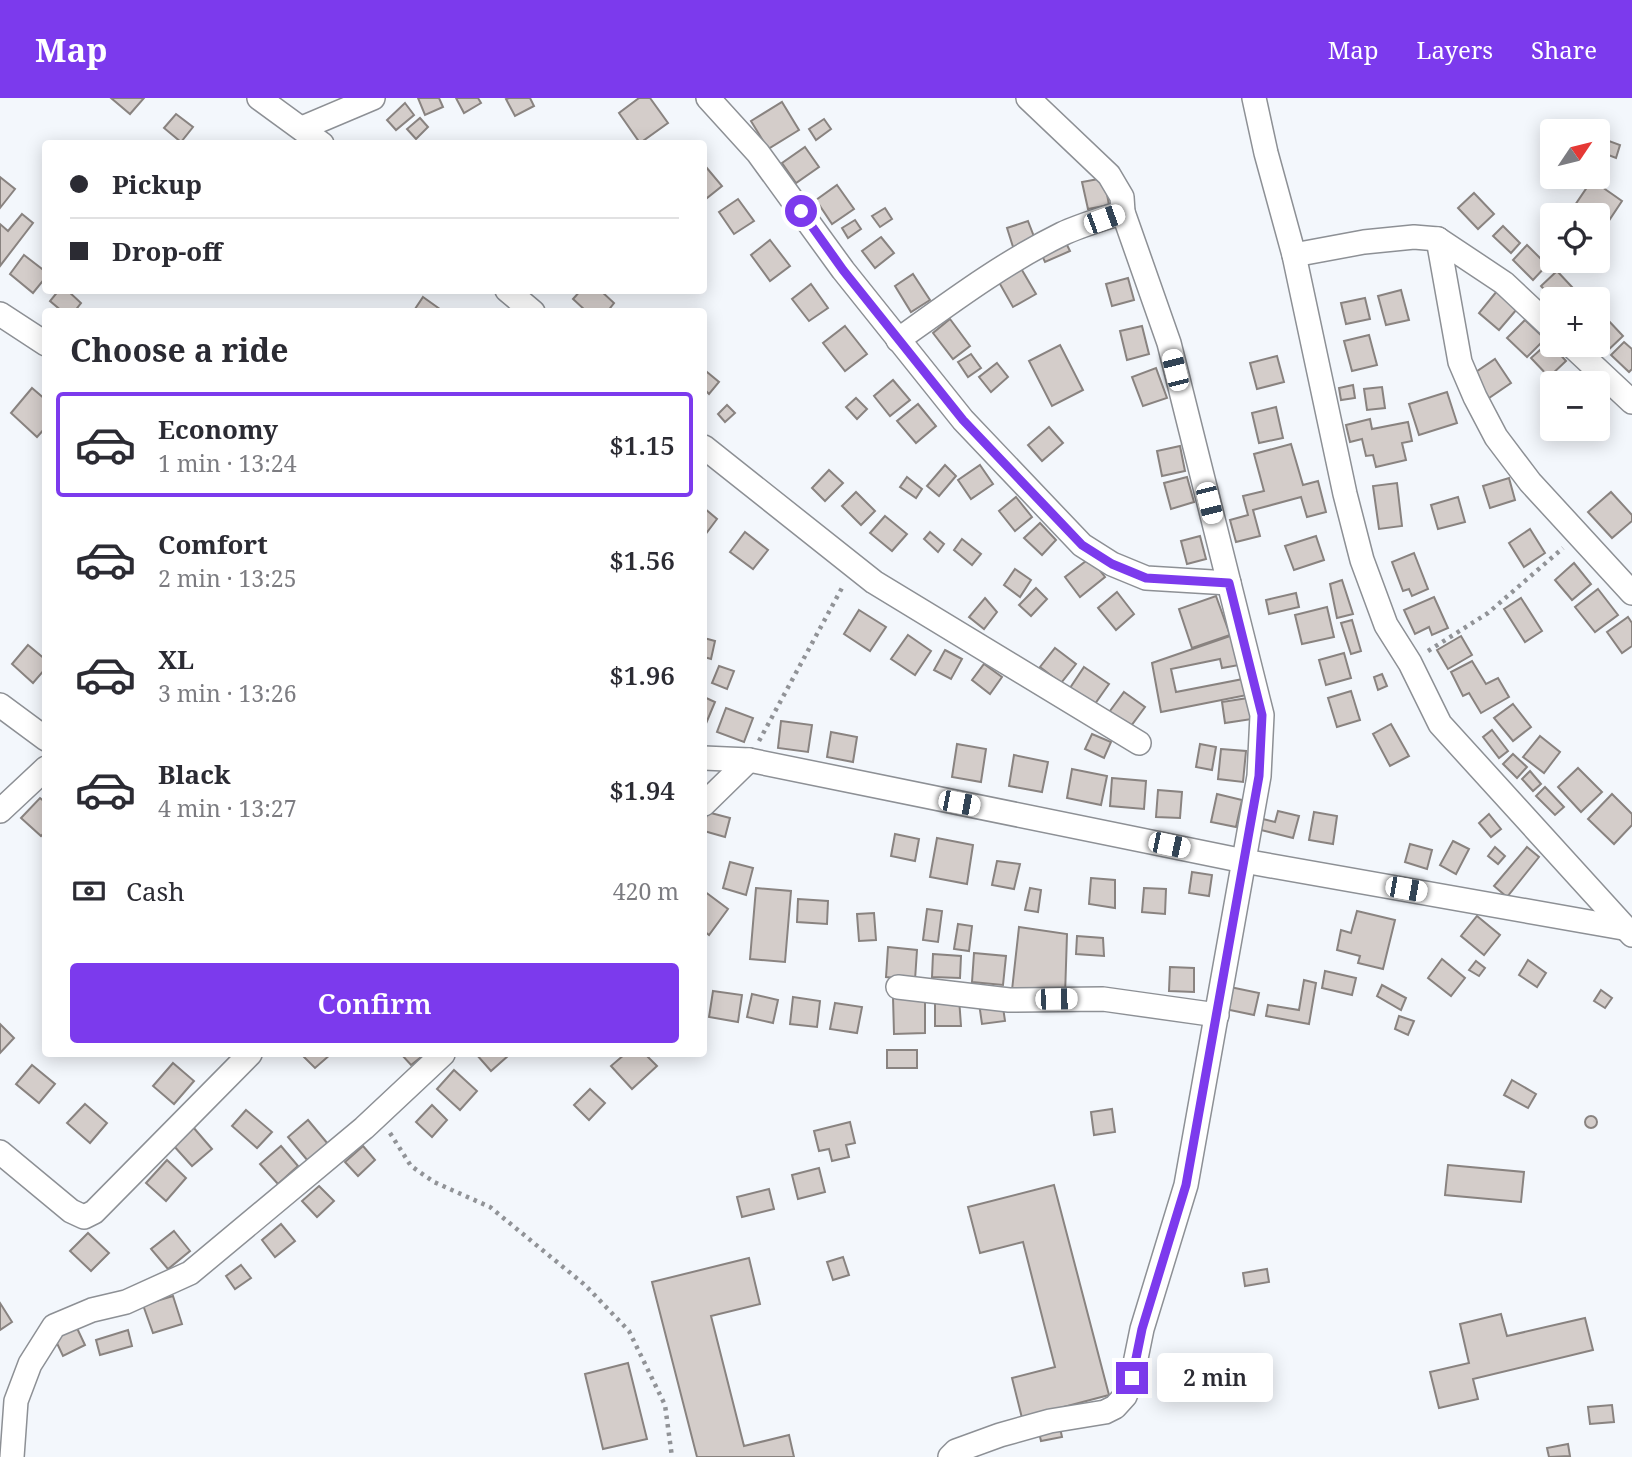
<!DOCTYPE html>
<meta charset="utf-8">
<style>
:root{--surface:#fff;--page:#f2f2f3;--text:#2b2b33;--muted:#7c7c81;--line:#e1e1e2;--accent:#7c3aed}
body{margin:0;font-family:"Noto Serif",serif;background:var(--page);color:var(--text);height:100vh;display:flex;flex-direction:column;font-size:26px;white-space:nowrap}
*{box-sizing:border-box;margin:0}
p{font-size:23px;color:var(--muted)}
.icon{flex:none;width:38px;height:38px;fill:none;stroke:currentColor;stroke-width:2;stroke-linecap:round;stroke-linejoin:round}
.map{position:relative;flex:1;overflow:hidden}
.sheet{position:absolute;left:42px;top:210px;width:665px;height:749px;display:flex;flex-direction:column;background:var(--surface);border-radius:7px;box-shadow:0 4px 18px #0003}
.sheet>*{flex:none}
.banner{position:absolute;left:42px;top:42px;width:665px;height:154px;border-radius:7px;box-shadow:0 4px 18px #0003;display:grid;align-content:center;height:154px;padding:0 28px;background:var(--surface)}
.needle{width:46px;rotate:55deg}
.tools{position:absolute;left:1540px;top:21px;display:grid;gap:14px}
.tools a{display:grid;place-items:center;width:70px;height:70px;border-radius:7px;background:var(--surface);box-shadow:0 4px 18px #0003;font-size:35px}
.end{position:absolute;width:32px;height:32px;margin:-16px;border:9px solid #7c3aed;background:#fff;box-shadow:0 0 0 4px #fff}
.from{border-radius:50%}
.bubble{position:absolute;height:49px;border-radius:7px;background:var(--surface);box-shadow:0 4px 18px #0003;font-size:23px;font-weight:600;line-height:49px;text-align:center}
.car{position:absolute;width:21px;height:42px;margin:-21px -10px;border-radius:9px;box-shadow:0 0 5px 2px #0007;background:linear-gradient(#fff 24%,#345 0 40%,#fff 0 76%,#345 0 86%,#fff 0)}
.banner b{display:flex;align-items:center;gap:24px;height:66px;font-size:26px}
.banner b+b{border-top:2px solid var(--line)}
.banner i{width:18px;height:18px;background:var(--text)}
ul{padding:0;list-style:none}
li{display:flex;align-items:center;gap:21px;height:105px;margin:0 14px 10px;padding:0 14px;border:4px solid transparent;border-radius:7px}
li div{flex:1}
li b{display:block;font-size:26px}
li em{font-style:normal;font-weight:600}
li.active{border-color:var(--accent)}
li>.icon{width:63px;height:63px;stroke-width:1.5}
h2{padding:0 28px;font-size:32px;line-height:84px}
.pay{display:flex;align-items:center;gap:18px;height:77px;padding:0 28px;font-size:26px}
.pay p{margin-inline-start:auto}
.action{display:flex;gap:14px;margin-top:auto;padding:14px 28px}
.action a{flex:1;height:80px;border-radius:7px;background:var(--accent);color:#fff;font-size:28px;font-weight:600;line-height:80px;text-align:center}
header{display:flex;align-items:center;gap:42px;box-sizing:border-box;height:98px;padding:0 35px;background:var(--accent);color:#fff}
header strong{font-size:33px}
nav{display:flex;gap:38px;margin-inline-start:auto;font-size:24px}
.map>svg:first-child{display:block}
</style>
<header>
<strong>Map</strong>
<nav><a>Map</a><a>Layers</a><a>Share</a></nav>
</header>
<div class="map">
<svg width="1632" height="1359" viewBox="0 0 1632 1359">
<rect width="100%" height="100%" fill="#f3f7fc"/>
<g fill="#d4cdca" stroke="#898380" stroke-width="2">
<polygon points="111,0 144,0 130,16"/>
<polygon points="418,0 439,0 443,9 425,17"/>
<polygon points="456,0 478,0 481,5 464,15"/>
<polygon points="509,0 530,0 534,8 515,18 506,1"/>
<polygon points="639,0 650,0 668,25 640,45 619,15"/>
<polygon points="782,4 799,32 768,51 751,23"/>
<polygon points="405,5 414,17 396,32 387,22"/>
<polygon points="176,16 193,29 181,44 164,30"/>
<polygon points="420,20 428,29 416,41 407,31"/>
<polygon points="824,21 831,31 816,42 809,31"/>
<polygon points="1598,39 1620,47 1616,60 1598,53"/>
<polygon points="805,49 819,69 796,85 782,65"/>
<polygon points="706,69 722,88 707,100 704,96 704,71"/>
<polygon points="0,79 15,91 0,110"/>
<polygon points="1104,80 1109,107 1088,111 1082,84"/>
<polygon points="1592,82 1622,103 1604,130 1598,126 1598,117 1584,117 1573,110"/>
<polygon points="837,87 854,111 832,126 816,102"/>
<polygon points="1474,95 1494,116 1478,131 1458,110"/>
<polygon points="738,101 754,123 734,136 719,114"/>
<polygon points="885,110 892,121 880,129 872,118"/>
<polygon points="22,116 33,125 0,168 0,126 8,133"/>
<polygon points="855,122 861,131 848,140 842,130"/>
<polygon points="1028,123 1036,144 1014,152 1007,130"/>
<polygon points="1503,128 1520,145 1511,155 1493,138"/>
<polygon points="881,139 894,155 875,170 862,153"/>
<polygon points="1064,141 1070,153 1045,164 1040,153"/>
<polygon points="770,142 790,168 770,183 751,157"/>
<polygon points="1527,147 1547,167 1533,182 1513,162"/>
<polygon points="24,157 46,174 46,179 33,195 10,176"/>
<polygon points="1019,167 1036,196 1013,209 996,179"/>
<polygon points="1557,173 1572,189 1560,201 1553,201 1541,188"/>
<polygon points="913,176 930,202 911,214 895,188"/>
<polygon points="1128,180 1134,202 1112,208 1106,186"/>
<polygon points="811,186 828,210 809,223 792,201"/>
<polygon points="59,192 67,192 81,205 74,214 63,214 50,203"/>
<polygon points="581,192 600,192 614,205 607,214 587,214 573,201"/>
<polygon points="1401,192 1409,222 1386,227 1378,198"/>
<polygon points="1497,193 1517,211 1499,232 1479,215"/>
<polygon points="423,199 444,214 413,214"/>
<polygon points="1365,200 1370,221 1346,226 1341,205"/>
<polygon points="950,221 970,248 953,261 933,235"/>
<polygon points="1607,221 1623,238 1603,257 1594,247 1598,247 1598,229"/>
<polygon points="1525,222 1545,241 1527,259 1507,240"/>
<polygon points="845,228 867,256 845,273 823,245"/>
<polygon points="1142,228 1149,256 1127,262 1120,233"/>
<polygon points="1369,237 1377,267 1352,273 1344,243"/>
<polygon points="1549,244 1566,263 1549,279 1531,260"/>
<polygon points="1624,244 1632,251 1632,271 1629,274 1611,257"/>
<polygon points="1060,247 1083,292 1052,308 1029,263"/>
<polygon points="971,256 981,270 968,279 958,264"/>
<polygon points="1277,258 1284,284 1257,291 1250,265"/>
<polygon points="1495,261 1511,285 1486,302 1470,278"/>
<polygon points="997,265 1008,279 991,294 979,279"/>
<polygon points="1156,270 1167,300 1143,308 1132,279"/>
<polygon points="1586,273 1607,293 1598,302 1598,285 1574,285"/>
<polygon points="707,274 719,284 709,296 704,291 704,278"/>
<polygon points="893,282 910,302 890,318 874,298"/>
<polygon points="1353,287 1355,300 1341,302 1339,290"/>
<polygon points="1382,289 1385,310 1367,312 1364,291"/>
<polygon points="32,290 46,302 46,329 37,339 11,315"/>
<polygon points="1447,294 1457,325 1419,337 1409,306"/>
<polygon points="856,300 867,311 857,321 846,309"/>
<polygon points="918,306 936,328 916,345 897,323"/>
<polygon points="727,307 735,315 725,324 718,316"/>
<polygon points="1276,309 1283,340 1259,345 1252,315"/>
<polygon points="1370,321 1372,331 1408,324 1412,343 1402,345 1406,362 1376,369 1373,357 1366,358 1362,341 1350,344 1346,327"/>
<polygon points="1049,329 1063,345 1042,363 1028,347"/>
<polygon points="1291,346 1303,387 1318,383 1326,414 1307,419 1301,399 1253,412 1260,438 1236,444 1230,422 1248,417 1243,398 1264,393 1254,356"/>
<polygon points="1180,348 1185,373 1162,378 1157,353"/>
<polygon points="945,367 956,378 939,398 927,388"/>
<polygon points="980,367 993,386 971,401 958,382"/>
<polygon points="829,372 843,385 825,403 812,390"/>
<polygon points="907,379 922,391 916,400 900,389"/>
<polygon points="1187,379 1194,404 1171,411 1164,385"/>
<polygon points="1509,380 1515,402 1490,410 1483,388"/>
<polygon points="1397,385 1402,428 1379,431 1373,388"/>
<polygon points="856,394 875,413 861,427 842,408"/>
<polygon points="1611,394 1632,417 1632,423 1612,440 1588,414"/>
<polygon points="1016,399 1032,419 1015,433 999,413"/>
<polygon points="1458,399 1465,424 1438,431 1431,407"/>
<polygon points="704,410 717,421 705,437 704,436"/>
<polygon points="885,418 907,436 892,453 870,435"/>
<polygon points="1040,425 1056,442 1042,457 1024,440"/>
<polygon points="1530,431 1545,455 1524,469 1509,445"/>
<polygon points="745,434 768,452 753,471 730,454"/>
<polygon points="930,434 944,446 938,454 924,441"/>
<polygon points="1200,438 1206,461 1187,466 1181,443"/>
<polygon points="1316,438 1324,462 1294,472 1285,448"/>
<polygon points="962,441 981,456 972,467 954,452"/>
<polygon points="1414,455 1428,491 1412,498 1409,491 1403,493 1392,464"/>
<polygon points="1090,460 1105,479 1080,499 1065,479"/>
<polygon points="1574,465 1591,486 1572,502 1555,482"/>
<polygon points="1015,471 1031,482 1020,499 1004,487"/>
<polygon points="1342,482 1353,516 1337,520 1330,486"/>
<polygon points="1036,490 1047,501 1031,518 1019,507"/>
<polygon points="1598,491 1618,517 1595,534 1575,509"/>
<polygon points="1117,494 1134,516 1116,532 1098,510"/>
<polygon points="1296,495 1299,509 1269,516 1266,502"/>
<polygon points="1216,498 1230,537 1192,550 1179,511"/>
<polygon points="1434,499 1448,530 1432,537 1429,529 1415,536 1404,512"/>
<polygon points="985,500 997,514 984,531 969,519"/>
<polygon points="1521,500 1542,533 1525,544 1504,511"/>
<polygon points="1327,509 1334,539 1302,546 1295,517"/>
<polygon points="859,512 886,529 870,553 844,536"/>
<polygon points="1628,519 1632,525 1632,548 1622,555 1607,534"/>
<polygon points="1352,522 1361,553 1351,556 1341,525"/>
<polygon points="908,537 931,553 915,577 891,561"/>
<polygon points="1233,537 1239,567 1222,570 1220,561 1171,571 1176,594 1243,581 1247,597 1161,614 1152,565"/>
<polygon points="1461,538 1472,557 1448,571 1437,552"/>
<polygon points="704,540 715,543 711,561 704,559"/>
<polygon points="28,547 46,562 46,570 33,585 12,566"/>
<polygon points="1055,550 1076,566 1061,585 1040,569"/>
<polygon points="945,552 962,561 951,581 934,572"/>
<polygon points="1344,555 1351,580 1326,587 1319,562"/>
<polygon points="1472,563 1486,586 1498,580 1509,599 1481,615 1469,595 1463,598 1451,574"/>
<polygon points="984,566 1002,579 990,596 972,582"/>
<polygon points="719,568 734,573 727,591 712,585"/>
<polygon points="1084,569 1109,586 1092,610 1068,593"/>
<polygon points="1382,576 1387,588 1378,592 1374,579"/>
<polygon points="1351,593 1360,622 1337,629 1328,600"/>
<polygon points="1124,594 1145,609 1128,632 1107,617"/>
<polygon points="704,599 715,604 705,628 704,628"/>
<polygon points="1248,600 1252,621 1225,625 1222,604"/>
<polygon points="1513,606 1531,629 1513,643 1494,620"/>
<polygon points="726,610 753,620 744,644 717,634"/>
<polygon points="781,623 812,627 808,654 778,650"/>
<polygon points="1391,626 1409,658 1390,668 1373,636"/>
<polygon points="1492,632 1508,653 1499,660 1483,639"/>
<polygon points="831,634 857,639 853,664 827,659"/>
<polygon points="1092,636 1111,644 1104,660 1085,651"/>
<polygon points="1540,638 1560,654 1544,675 1523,659"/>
<polygon points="957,646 986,651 981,684 952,679"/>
<polygon points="1200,646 1216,649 1212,672 1196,669"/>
<polygon points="1221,651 1246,653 1243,684 1218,681"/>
<polygon points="1513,656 1527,669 1517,680 1503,666"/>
<polygon points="1014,657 1048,664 1042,694 1009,688"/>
<polygon points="1578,670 1602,694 1581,714 1558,689"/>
<polygon points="1072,671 1107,678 1101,707 1067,700"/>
<polygon points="1530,673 1541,686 1533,693 1522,681"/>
<polygon points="1112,680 1146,683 1144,711 1110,708"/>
<polygon points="1545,689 1564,709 1555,717 1536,698"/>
<polygon points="1158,692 1182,694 1180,720 1156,719"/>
<polygon points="1217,696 1242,702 1236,729 1211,724"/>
<polygon points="1612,696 1632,716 1632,727 1614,746 1588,721"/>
<polygon points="40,700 46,705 46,733 41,738 21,720"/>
<polygon points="1278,713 1299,718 1293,740 1261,732 1263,721 1275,724"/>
<polygon points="707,714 730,720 725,739 704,733"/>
<polygon points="1314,714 1337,718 1333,746 1309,742"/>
<polygon points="1489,716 1501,731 1491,739 1479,725"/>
<polygon points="895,736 919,741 915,763 891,758"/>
<polygon points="937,740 973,747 967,786 930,779"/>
<polygon points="1453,743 1469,751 1456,776 1440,767"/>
<polygon points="1410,746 1432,752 1427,771 1405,764"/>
<polygon points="1495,749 1505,758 1498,766 1488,758"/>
<polygon points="1527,749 1539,759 1507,799 1494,788"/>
<polygon points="997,763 1020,766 1014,791 992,787"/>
<polygon points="730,764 753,770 746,797 723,790"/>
<polygon points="1192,774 1212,777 1209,798 1189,795"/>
<polygon points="1091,780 1115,782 1115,810 1089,806"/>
<polygon points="756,790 791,793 785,864 750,861"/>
<polygon points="1030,790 1041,792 1038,814 1025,812"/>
<polygon points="1144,790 1166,791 1165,816 1142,814"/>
<polygon points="704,793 728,811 709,837 704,833"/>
<polygon points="798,801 828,803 827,826 797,824"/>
<polygon points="927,811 942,813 938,844 923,842"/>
<polygon points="1357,813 1395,822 1383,871 1358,865 1360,858 1337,852 1341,832 1351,835"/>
<polygon points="874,815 876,842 859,843 857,816"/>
<polygon points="1477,818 1500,837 1484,857 1461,838"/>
<polygon points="958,826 972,828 969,853 954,851"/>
<polygon points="1019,829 1067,836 1065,898 1012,892"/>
<polygon points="1077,838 1103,840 1104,858 1076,856"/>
<polygon points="888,849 917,852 915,882 886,879"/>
<polygon points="974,855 1006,858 1003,887 972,884"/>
<polygon points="933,856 961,858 960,880 932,879"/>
<polygon points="1442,861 1465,880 1451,898 1428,880"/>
<polygon points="1528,862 1546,875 1537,889 1519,877"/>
<polygon points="1476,863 1485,870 1479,878 1469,872"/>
<polygon points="1170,869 1194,870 1194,894 1169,893"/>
<polygon points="1325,873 1356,880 1352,897 1322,890"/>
<polygon points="1304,882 1316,885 1309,926 1266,918 1268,907 1299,912"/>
<polygon points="1382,887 1406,900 1401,912 1377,898"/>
<polygon points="1230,889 1259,895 1254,917 1225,911"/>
<polygon points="1601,892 1612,900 1605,910 1594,903"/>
<polygon points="713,893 742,897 738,924 709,919"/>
<polygon points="752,896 778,902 773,925 747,919"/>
<polygon points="793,899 820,903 817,929 790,926"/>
<polygon points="893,899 925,899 925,935 894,936"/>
<polygon points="935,900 959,900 961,928 935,928"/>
<polygon points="1002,902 1005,923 982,926 979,905"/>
<polygon points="835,905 862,909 857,935 830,931"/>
<polygon points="1399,918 1414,923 1408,937 1395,931"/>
<polygon points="0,926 14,940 0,955"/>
<rect x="887" y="952" width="30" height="18"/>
<polygon points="301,956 331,956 315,970"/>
<polygon points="401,956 425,956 411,967"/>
<polygon points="476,956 507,956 509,957 491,973"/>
<polygon points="625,956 645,956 657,968 632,991 611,968"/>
<polygon points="173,965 194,983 174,1006 153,988"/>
<polygon points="32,967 55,986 39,1005 16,986"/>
<polygon points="454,972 477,993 460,1012 437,991"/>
<polygon points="1512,982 1536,996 1528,1010 1504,997"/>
<polygon points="590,991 605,1005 589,1022 574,1007"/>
<polygon points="85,1006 107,1025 90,1045 67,1025"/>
<polygon points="432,1007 447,1022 432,1039 416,1024"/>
<polygon points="1112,1011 1115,1034 1094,1037 1091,1014"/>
<polygon points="246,1012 272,1034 257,1050 232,1028"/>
<circle cx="1591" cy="1024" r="6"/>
<polygon points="308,1022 328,1046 308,1063 288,1039"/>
<polygon points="850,1024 855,1045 846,1047 849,1059 832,1063 829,1051 819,1053 814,1033"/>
<polygon points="193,1029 212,1051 192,1068 173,1047"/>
<polygon points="281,1048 298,1068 278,1086 260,1066"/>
<polygon points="363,1048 375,1062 358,1078 345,1064"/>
<polygon points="167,1062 186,1080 166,1103 146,1085"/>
<polygon points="1448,1067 1524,1074 1521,1104 1445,1097"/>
<polygon points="819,1070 825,1094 798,1101 792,1077"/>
<polygon points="1054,1087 1109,1297 1022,1320 1012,1280 1055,1269 1023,1144 980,1155 968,1109"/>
<polygon points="319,1088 334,1103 317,1119 302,1103"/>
<polygon points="769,1091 774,1111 742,1119 737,1099"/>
<polygon points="281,1126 295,1143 275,1159 262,1142"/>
<polygon points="174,1133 190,1153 168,1171 151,1151"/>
<polygon points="88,1135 109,1155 91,1173 70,1153"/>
<polygon points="843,1159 849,1177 833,1182 827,1164"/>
<polygon points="749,1160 760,1206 711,1218 744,1348 789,1337 794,1359 697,1359 652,1184"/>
<polygon points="241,1167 251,1180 235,1191 226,1178"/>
<polygon points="1267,1171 1269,1184 1245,1188 1243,1175"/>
<polygon points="173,1198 182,1226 153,1235 143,1207"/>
<polygon points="0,1205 12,1224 0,1232"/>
<polygon points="1501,1216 1507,1238 1585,1220 1593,1252 1473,1281 1478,1301 1439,1310 1430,1274 1469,1265 1460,1226"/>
<polygon points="76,1228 85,1247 63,1258 54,1239"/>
<polygon points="128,1232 132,1248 100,1257 96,1242"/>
<polygon points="628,1265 647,1341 603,1351 585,1276"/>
<polygon points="1612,1307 1614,1324 1590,1326 1588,1309"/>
<polygon points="1059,1325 1062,1339 1041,1343 1038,1330"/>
<polygon points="1568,1346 1570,1358 1549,1359 1547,1350"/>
</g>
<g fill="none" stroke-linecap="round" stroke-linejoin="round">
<defs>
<g id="minor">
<polyline points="259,0 322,46"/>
<polyline points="708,0 758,55 843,172 963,322 1082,447 1112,466 1146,480 1229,485"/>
<polyline points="1254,0 1266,55 1294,157 1345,396 1362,462 1386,527 1410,565 1440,626 1632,837"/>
<polyline points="302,30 373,0"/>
<polyline points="1438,141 1460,264 1475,299 1496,339 1530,384 1632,495"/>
<polyline points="1294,157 1364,144 1414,139 1438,141 1504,185 1552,230"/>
<polyline points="507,192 533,214"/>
<polyline points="0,216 46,246"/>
<path d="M898,242C951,204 1003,165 1062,136C1081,127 1103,121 1123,114"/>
<polyline points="1571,247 1632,304"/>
<polyline points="704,349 874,484 1139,645"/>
<polyline points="0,607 46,641"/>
<polyline points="704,660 749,662 1244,763 1623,830"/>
<polyline points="704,706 749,662"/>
<polyline points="0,713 46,670"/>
<polyline points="898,889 1009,902 1103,901 1217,917"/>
<polyline points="0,1054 71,1113 84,1119 94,1114 250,956"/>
<polyline points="12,1359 16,1303 30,1266 54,1228 92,1212 126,1204 190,1175 364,1030 443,956"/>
<polyline points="950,1359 956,1353 1000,1337 1050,1323 1105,1314 1115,1309 1125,1298 1132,1280 1142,1231 1186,1087 1259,678 1262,617 1169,245 1123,114 1122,99 1109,77 1028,0"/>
</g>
</defs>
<use href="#minor" stroke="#8d9095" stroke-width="26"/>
<g stroke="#919397" stroke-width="4.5" stroke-dasharray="3.5 5" stroke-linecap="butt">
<polyline points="1428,553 1488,515 1563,450"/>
<polyline points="759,643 843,488"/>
<polyline points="390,1035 411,1068 434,1084 490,1109 585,1187 629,1233 665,1307 672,1359"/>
</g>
<use href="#minor" stroke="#fff" stroke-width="23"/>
</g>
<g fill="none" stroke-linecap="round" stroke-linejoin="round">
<polyline stroke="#7c3aed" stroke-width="9" points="801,113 843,172 963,322 1082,447 1112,466 1146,480 1229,485 1262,617 1259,678 1186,1087 1142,1231 1132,1280"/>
</g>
</svg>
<div class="tools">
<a><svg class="needle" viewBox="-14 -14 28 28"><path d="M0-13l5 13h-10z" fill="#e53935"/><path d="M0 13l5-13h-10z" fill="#7c7c81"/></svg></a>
<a><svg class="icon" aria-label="locate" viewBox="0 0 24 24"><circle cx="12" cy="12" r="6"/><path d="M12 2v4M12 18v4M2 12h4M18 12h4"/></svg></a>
<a>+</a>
<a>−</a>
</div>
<i class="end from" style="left:801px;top:113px"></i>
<i class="end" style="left:1132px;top:1280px"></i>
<div class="bubble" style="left:1157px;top:1255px;width:116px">2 min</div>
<i class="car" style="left:1104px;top:121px;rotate:70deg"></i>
<i class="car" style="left:1175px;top:272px;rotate:346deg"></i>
<i class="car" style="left:1209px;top:405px;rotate:166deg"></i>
<i class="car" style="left:959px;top:705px;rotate:101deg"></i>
<i class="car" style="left:1169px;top:747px;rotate:102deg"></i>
<i class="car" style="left:1406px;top:791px;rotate:100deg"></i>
<i class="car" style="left:1056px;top:901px;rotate:89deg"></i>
<div class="banner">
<b><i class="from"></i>Pickup</b>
<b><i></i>Drop-off</b>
</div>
<section class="sheet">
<h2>Choose a ride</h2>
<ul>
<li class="active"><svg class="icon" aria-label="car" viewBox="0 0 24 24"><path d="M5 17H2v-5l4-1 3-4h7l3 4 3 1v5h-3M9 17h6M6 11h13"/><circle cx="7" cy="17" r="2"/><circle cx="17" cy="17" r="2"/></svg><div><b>Economy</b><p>1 min · 13:24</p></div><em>$1.15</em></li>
<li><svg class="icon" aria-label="car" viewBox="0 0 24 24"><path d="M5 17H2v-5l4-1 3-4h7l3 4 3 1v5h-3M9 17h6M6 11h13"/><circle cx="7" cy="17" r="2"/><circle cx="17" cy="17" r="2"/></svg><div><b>Comfort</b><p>2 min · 13:25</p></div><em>$1.56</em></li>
<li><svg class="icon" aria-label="car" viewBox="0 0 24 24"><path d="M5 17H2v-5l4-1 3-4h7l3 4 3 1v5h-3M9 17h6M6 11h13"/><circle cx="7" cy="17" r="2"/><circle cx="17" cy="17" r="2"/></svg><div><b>XL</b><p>3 min · 13:26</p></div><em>$1.96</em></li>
<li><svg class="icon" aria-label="car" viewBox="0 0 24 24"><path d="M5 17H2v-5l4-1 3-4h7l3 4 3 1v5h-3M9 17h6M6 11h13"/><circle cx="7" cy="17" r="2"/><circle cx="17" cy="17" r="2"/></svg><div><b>Black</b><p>4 min · 13:27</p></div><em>$1.94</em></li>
</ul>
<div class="pay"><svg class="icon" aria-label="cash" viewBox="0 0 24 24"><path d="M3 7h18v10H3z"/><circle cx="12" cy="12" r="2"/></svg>Cash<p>420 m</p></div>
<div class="action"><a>Confirm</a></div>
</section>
</div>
